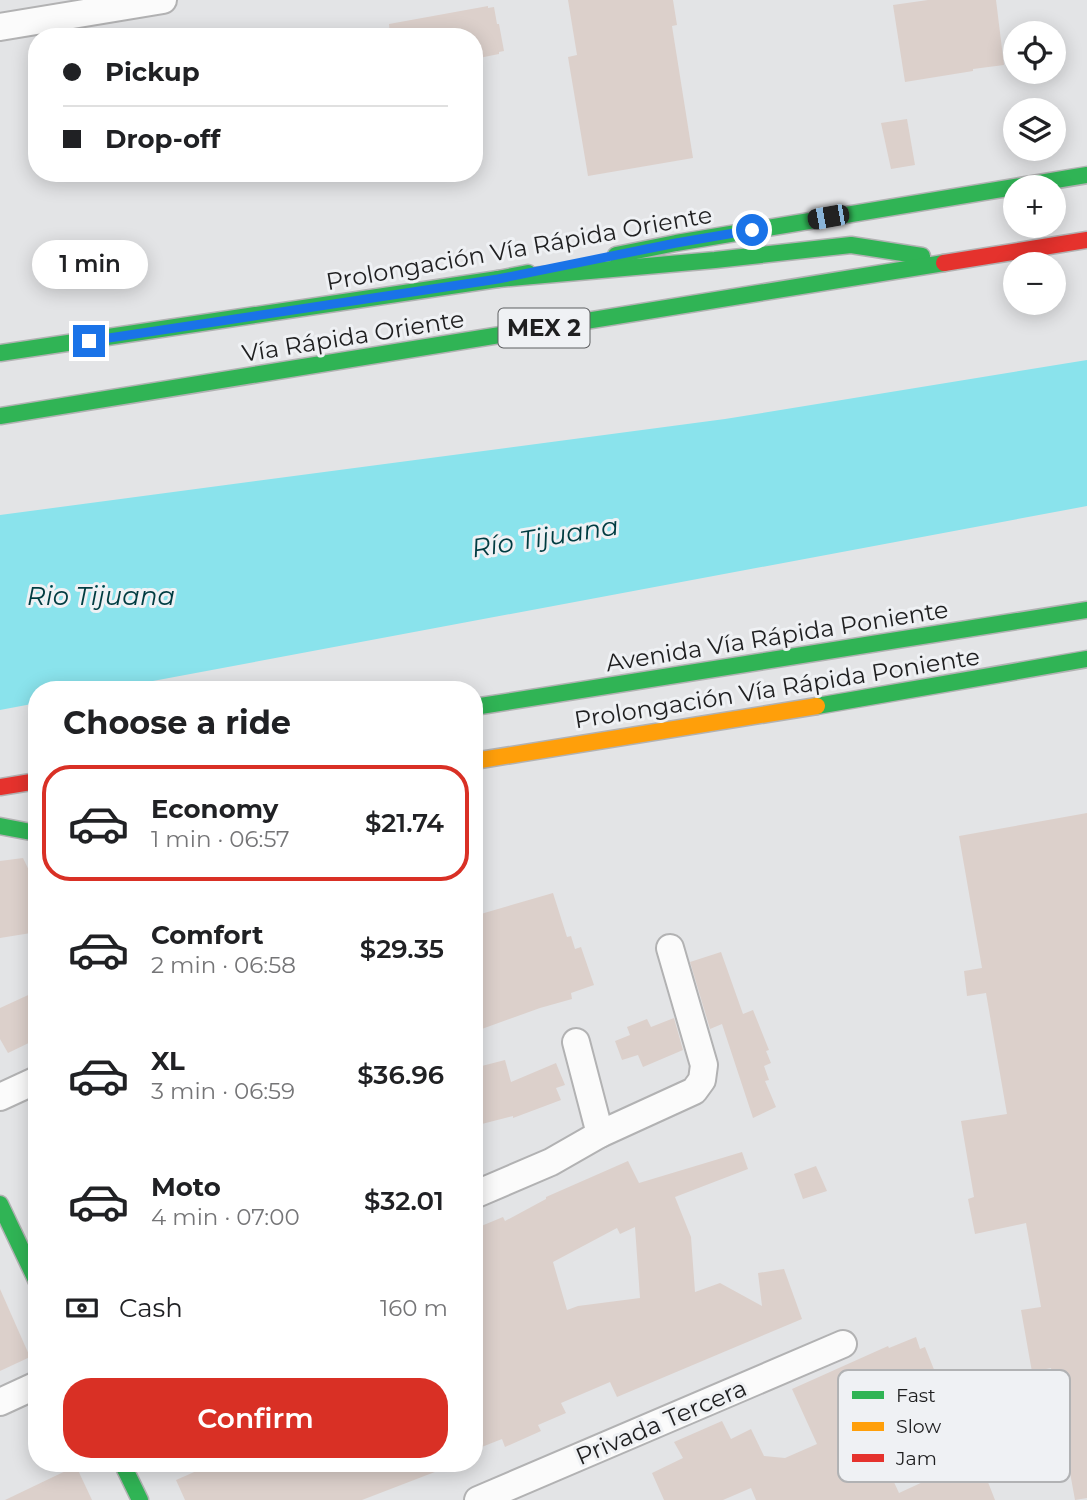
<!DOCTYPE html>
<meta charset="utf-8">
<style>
:root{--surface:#fff;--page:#f2f2f2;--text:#202124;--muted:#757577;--line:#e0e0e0;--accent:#d93025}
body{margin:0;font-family:Montserrat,sans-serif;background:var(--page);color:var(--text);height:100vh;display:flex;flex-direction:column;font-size:26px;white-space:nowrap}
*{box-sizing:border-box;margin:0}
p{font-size:23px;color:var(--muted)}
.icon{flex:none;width:38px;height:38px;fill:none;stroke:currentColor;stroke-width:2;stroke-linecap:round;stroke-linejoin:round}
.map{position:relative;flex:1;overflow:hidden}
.side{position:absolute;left:28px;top:681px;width:455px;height:791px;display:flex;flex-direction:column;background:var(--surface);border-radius:28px;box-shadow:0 4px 18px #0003}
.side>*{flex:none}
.hud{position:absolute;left:28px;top:28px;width:455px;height:154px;border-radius:28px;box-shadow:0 4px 18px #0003;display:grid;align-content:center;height:154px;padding:0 35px;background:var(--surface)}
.controls{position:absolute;left:1003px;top:21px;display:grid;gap:14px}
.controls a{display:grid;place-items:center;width:63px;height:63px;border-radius:50%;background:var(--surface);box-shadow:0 4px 18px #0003;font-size:35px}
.end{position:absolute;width:32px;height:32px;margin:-16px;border:9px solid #1a73e8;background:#fff;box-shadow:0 0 0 4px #fff}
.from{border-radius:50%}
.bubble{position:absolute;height:49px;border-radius:24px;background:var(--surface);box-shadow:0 4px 18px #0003;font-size:23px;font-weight:600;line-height:49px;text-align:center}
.car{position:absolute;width:21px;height:42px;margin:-21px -10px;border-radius:9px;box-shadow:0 0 5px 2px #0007;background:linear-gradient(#222 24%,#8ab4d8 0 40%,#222 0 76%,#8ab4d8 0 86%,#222 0)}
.hud b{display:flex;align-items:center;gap:24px;height:66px;font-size:26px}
.hud b+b{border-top:2px solid var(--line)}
.hud i{width:18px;height:18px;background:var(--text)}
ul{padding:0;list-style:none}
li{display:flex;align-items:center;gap:21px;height:116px;margin:0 14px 10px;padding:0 21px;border:4px solid transparent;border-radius:28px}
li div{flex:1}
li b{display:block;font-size:26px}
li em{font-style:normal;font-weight:600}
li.active{border-color:var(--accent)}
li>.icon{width:63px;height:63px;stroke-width:1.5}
h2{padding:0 35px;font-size:32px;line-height:84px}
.pay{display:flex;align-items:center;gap:18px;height:77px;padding:0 35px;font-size:26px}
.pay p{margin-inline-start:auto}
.button{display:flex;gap:14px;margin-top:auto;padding:14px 35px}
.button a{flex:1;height:80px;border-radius:28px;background:var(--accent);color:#fff;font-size:28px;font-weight:600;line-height:80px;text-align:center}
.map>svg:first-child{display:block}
</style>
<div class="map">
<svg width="1087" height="1500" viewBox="0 0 1087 1500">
<rect width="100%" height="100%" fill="#e3e4e6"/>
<polygon fill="#8ae3ec" points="1087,360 1087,506 110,689 37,690 37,703 0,710 0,515 725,419"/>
<g fill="#dcd0cb" fill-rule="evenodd">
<polygon points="568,0 673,0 677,25 672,26 693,158 588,176 568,57 577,55"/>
<polygon points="928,0 996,0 1004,65 973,69 973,71 905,82 893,5"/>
<polygon points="488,6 488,8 494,7 497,24 499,24 504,51 499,52 499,54 474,59 474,37 390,37 389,24"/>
<polygon points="907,119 915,165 891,169 881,123"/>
<polygon points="1087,813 1087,1498 1075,1500 1051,1368 1032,1372 1021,1310 1041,1307 1026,1223 975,1234 968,1199 974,1197 961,1121 1007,1114 986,993 967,996 964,971 982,968 959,836"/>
<polygon points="23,858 37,887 37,932 0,938 0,861"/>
<polygon points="553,893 567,937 571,936 575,949 581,947 594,985 571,993 572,999 540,1008 479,1030 474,1012 474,916"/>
<polygon points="721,952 743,1014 753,1010 769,1050 766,1051 771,1063 764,1066 769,1080 765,1081 776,1107 753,1118 722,1024 710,1029 690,962"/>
<polygon points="37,991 37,1039 8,1053 0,1039 0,1008"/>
<polygon points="674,1018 683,1050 643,1067 638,1055 622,1060 615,1041 630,1035 627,1027 647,1019 651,1027"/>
<polygon points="505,1060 511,1082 556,1063 565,1085 556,1088 561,1100 513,1118 513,1116 474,1126 474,1068"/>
<path d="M742,1152L748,1169L675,1197L691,1237L695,1292L720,1283L762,1306L758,1273L784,1269L802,1319L617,1397L610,1382L561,1403L566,1413L538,1425L541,1431L505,1447L502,1439L474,1450V1229L503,1217L505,1221L546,1199V1197L628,1161L639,1183ZM635,1227L640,1298L578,1306L567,1310L553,1262L617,1228L620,1234Z"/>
<polygon points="816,1166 827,1191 803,1199 794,1174"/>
<polygon points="0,1289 30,1357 0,1371"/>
<path d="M916,1337L920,1349L925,1347L963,1442L971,1439L995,1500H756L751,1488L723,1500H664L652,1473L683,1458L674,1442L722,1421L731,1439L751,1429L764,1456L785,1458L817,1444L792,1389L888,1346L889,1348ZM914,1411L938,1475L899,1493L869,1428Z"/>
<polygon points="198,1463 453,1463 453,1465 362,1500 185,1500 176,1480 201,1469"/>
<polygon points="76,1466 92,1500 5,1500"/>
</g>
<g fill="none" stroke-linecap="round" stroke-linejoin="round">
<defs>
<g id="street">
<polyline points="0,27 163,0"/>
<polyline points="0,1097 37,1080"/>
<polyline points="600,1134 694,1091 702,1080 704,1065 670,948"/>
<polyline points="474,1195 551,1162 600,1134 576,1042"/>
<polyline points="0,1402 37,1385"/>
<polyline points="478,1500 843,1344"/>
</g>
<g id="fast">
<polyline points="616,255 676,243 1087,175"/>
<polyline points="498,279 715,260 851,245 922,256"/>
<polyline points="0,353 498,279 528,273"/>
<polyline points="0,416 944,263"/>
<polyline points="817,706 1087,659"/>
<polyline points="474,707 1087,610"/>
<polyline points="0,826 31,832"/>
<polyline points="0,1204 37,1282"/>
<polyline points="122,1463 140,1500"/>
</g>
<polyline id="slow" points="474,761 817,706"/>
<g id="jam">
<polyline points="944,263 1087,240"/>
<polyline points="0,787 37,781"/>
</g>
</defs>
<use href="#street" stroke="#b2b2b3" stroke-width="30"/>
<use href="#fast" stroke="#b2b2b3" stroke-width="19"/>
<use href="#slow" stroke="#b2b2b3" stroke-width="19"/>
<use href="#jam" stroke="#b2b2b3" stroke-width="19"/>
<use href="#street" stroke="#fbfbfb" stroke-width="26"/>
<use href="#fast" stroke="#30b455" stroke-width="16"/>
<use href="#slow" stroke="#ff9f0a" stroke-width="16"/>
<use href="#jam" stroke="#e5322d" stroke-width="16"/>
</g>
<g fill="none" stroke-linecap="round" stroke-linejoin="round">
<polyline stroke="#1a73e8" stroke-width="9" points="89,341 498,279 676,243 752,230"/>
</g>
<g text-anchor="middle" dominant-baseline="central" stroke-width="6" stroke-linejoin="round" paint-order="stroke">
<rect fill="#eff1f4" stroke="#5d5e60" stroke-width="2" x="498.5" y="308.5" width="91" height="39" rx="5"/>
<g font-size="23" font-weight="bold" fill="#1f1f20">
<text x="544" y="328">MEX 2</text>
</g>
<g font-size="24" fill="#1f1f20" stroke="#eff1f4">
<text transform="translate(519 248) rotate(-10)">Prolongación Vía Rápida Oriente</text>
<text transform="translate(353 336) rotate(-9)">Vía Rápida Oriente</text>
<text transform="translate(777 636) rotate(-9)">Avenida Vía Rápida Poniente</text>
<text transform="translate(777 688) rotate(-9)">Prolongación Vía Rápida Poniente</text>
<text transform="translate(661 1422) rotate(-23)">Privada Tercera</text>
</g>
<g font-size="26" font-style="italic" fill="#003c41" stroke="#eff1f4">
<text transform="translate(545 537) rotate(-9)">Río Tijuana</text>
<text x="101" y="596">Rio Tijuana</text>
</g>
</g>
<rect x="838" y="1370" width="232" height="112" rx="10" fill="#eff1f4" stroke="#b1b2b4" stroke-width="2"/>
<rect x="852" y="1391" width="32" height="8" fill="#30b455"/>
<rect x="852" y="1422" width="32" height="9" fill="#ff9f0a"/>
<rect x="852" y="1454" width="32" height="8" fill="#e5322d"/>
<g font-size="19" fill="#1f1f20">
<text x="896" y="1402">Fast</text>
<text x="896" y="1433">Slow</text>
<text x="896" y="1465">Jam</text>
</g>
</svg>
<div class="controls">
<a><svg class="icon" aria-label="locate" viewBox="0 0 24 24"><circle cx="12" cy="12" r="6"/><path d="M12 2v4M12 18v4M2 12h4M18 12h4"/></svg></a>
<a><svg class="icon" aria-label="layers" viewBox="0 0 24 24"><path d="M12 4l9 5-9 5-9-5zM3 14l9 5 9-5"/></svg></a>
<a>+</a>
<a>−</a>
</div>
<i class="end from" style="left:752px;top:230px"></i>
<i class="end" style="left:89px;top:341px"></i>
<div class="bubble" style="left:32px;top:240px;width:116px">1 min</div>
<i class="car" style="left:828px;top:217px;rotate:260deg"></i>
<div class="hud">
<b><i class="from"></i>Pickup</b>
<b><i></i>Drop-off</b>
</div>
<section class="side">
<h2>Choose a ride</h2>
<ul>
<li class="active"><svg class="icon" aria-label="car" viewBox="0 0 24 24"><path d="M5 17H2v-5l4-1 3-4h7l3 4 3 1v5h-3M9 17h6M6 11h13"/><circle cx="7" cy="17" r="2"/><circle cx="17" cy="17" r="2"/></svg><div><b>Economy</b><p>1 min · 06:57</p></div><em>$21.74</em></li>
<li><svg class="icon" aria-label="car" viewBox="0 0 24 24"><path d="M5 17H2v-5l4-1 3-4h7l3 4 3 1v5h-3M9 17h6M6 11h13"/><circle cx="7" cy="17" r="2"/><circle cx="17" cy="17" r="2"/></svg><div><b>Comfort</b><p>2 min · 06:58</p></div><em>$29.35</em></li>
<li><svg class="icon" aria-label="car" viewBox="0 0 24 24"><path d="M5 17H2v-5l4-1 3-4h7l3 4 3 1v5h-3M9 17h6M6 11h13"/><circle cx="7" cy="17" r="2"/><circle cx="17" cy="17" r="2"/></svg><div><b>XL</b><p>3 min · 06:59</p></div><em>$36.96</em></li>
<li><svg class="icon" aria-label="car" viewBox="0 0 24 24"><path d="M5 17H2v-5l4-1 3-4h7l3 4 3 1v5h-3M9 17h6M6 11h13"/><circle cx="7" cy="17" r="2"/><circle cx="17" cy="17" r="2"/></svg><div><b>Moto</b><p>4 min · 07:00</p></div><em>$32.01</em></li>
</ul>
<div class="pay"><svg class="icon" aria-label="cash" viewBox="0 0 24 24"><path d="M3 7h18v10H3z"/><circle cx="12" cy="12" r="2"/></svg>Cash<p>160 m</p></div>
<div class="button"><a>Confirm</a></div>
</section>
</div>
